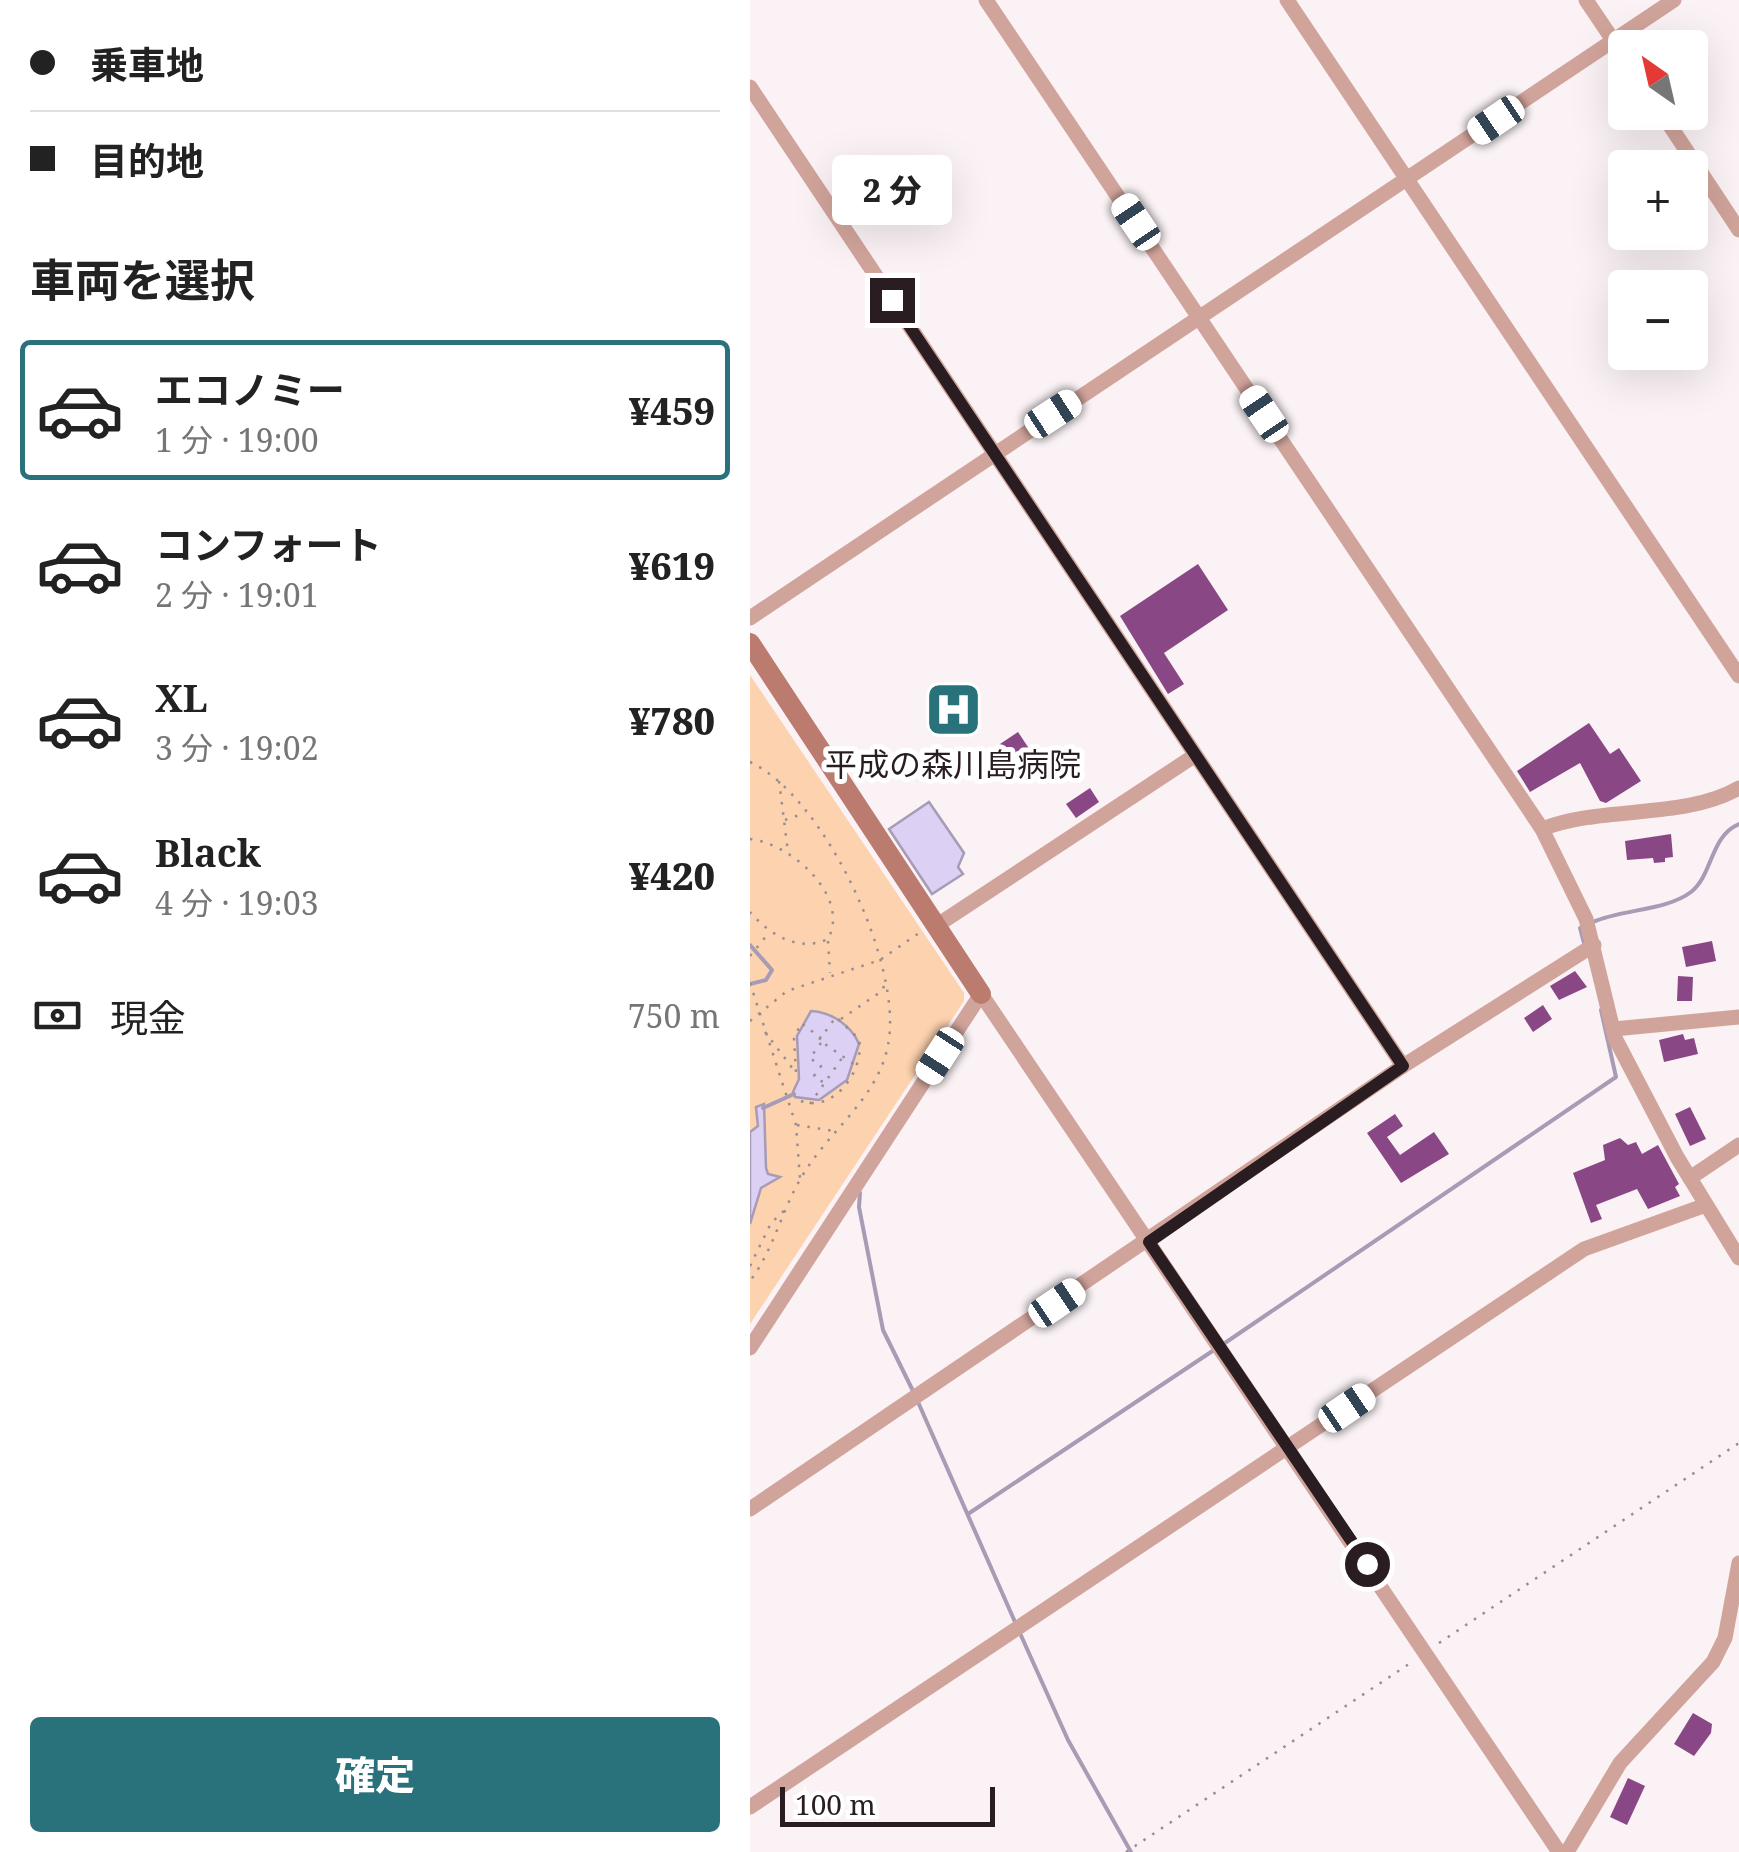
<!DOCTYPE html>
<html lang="ja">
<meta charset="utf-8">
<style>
:root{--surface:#fff;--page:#f6f6f6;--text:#222;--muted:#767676;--line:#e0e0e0;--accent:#29727b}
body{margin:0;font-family:"Noto Serif","Noto Sans JP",serif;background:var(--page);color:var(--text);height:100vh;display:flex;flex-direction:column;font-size:38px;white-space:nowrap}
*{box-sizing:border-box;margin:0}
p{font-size:32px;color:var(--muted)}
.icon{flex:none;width:55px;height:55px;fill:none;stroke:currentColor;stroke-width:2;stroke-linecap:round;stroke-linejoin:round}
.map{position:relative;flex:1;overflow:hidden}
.sheet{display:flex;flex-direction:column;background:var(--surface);width:750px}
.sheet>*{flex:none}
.top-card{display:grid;align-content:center;height:220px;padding:0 30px;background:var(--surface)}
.needle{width:65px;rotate:326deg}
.tools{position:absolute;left:858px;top:30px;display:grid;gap:20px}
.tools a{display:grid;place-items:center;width:100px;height:100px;border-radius:10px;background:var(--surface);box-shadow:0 10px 40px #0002;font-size:50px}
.scale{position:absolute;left:30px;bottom:25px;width:215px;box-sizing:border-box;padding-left:10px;border:5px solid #2a1d21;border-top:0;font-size:28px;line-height:35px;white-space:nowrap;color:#2a1d21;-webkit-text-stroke:8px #fff;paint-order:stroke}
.end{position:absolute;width:45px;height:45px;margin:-22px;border:12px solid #2a1d21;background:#fff;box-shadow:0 0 0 5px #fff}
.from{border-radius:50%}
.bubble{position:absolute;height:70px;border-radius:10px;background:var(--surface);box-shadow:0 10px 40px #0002;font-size:32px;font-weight:800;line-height:70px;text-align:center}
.car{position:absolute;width:30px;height:60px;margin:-30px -15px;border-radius:12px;box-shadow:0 0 8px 2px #0007;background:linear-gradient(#fff 24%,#345 0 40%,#fff 0 76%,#345 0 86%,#fff 0)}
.top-card b{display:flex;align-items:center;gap:35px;height:95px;font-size:38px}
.top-card b+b{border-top:2px solid var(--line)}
.top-card i{width:25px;height:25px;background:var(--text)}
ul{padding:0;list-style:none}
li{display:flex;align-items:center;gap:30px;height:140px;margin:0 20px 15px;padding:0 10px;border:5px solid transparent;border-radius:10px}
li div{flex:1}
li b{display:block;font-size:38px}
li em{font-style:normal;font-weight:800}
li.active{border-color:var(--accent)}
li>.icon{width:90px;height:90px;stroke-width:1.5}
h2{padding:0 30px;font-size:45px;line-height:120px}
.pay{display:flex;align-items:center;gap:25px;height:110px;padding:0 30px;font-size:38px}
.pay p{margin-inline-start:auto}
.cta{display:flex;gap:20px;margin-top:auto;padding:20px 30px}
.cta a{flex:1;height:115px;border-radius:10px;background:var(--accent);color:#fff;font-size:40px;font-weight:800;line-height:115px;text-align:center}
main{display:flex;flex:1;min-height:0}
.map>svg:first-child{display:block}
</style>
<main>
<section class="sheet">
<div class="top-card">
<b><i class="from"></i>乗車地</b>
<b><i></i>目的地</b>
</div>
<h2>車両を選択</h2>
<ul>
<li class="active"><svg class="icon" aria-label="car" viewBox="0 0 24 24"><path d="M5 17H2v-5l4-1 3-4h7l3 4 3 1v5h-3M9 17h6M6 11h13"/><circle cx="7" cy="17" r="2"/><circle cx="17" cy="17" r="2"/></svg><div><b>エコノミー</b><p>1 分 · 19:00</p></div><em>¥459</em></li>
<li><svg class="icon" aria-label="car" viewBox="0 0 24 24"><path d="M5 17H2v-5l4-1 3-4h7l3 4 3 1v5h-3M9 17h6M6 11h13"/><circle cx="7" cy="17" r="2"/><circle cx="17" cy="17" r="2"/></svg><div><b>コンフォート</b><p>2 分 · 19:01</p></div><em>¥619</em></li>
<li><svg class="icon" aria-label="car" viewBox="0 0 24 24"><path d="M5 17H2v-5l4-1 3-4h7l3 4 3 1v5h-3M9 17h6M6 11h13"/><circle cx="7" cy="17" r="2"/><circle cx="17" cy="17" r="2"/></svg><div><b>XL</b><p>3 分 · 19:02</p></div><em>¥780</em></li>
<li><svg class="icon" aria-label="car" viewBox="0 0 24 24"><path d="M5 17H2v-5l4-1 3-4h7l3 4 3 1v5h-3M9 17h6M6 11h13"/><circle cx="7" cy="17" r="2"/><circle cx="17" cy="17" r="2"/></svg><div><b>Black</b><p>4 分 · 19:03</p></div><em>¥420</em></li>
</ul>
<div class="pay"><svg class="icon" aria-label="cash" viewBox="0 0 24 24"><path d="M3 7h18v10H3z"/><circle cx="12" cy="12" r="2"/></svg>現金<p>750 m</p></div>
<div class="cta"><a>確定</a></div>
</section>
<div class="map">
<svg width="989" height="1852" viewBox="0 0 989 1852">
<rect width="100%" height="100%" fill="#faf2f4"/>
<polygon fill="#fcd2af" points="0,675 214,993 214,1001 0,1324"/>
<g fill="#dcd1f5" stroke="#a79bb5" stroke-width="2.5">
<polygon points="179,802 214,853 208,867 213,874 182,894 139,829"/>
<path d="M61,1011C81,1012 101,1025 109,1044L97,1080L69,1100L45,1097L43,1092L49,1079L47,1036Z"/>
<polygon points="14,1104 16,1168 18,1174 30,1177 11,1188 0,1224 0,1132 8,1126 6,1107"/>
</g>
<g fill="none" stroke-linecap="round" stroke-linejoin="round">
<g stroke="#a79bb5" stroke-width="4">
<path d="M843,922C872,909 916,911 941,892C963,875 960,836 989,824"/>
<polyline points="834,926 830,928 834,943"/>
<polyline points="0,945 22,970 16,980 0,984"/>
<polyline points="13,1108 44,1094"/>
<polyline points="110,1193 109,1207 133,1330 164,1393"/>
<polyline points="472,1345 866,1077 851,1010"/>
<polyline points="168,1402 265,1622"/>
<polyline points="218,1514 464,1350"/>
<polyline points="269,1631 318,1740 381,1852"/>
</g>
</g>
<g fill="#8a4786">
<polygon points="448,564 478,610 414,653 434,684 418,694 370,616"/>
<polygon points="839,723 860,754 869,748 891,781 856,803 850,801 830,763 780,792 767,771"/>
<polygon points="268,732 280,750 256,765 244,748"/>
<polygon points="340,788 349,802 326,818 316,804"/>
<polygon points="921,834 923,857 915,858 915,862 904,863 903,858 877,860 875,841"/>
<polygon points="962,941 966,961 936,967 932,947"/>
<polygon points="825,971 837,987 809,1000 800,986"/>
<polygon points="928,976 943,977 942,1001 927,1001"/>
<polygon points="793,1005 802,1019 783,1032 774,1018"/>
<polygon points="933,1034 935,1040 944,1038 948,1054 914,1062 909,1040"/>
<polygon points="940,1107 956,1139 940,1146 925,1114"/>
<polygon points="645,1114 653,1126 637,1137 650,1155 684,1132 699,1154 651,1183 617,1133"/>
<polygon points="870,1138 878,1145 886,1142 892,1154 908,1145 929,1184 925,1187 930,1196 898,1209 887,1189 846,1205 852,1219 841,1223 823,1173 855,1160 853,1145"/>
<polygon points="943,1713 962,1724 961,1733 944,1756 924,1744"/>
<polygon points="878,1778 895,1786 877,1825 860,1817"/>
</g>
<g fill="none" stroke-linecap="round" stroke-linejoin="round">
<g stroke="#988e91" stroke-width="2.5" stroke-dasharray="2.5 8" stroke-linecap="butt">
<path d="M0,762C74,796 154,966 138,1045C128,1099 77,1132 51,1178C31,1212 24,1249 0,1281"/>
<polyline points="29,781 38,852"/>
<polyline points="35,820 55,813"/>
<path d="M0,839C40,843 101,896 78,939C48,953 19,934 0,912"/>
<polyline points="78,941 80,973"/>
<polyline points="0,956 18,934"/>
<polyline points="0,983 46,1125 50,1179"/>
<polyline points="91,1019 132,991 136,981"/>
<polyline points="0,1021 37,991 130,960 169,933"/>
<polyline points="15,1032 46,1073 44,1039 51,1023 71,1038"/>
<polyline points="71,1043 60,1058 71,1066 64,1076 74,1083"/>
<path d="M51,1101C85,1113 115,1069 109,1039L86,1017L69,1040L108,1067"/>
<polyline points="60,1104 92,1058"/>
<polyline points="47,1125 84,1131"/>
<polyline points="0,1266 21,1223 37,1208"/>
<polyline points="689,1643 989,1443"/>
<polyline points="376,1852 662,1662"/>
</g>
<g stroke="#d1a49b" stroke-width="15">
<polyline points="236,0 792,829 836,919 865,1038 927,1157 989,1258"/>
<polyline points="537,0 989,676"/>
<polyline points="836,0 875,58"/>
<polyline points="0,87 653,1066"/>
<polyline points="911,112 989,230"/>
<polyline points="0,618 924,0"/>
<path d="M792,829C854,805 933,820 989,788"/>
<polyline points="186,926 444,756"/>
<polyline points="864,1029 989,1017"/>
<polyline points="940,1178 989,1145"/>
<polyline points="0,1348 231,994 809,1852"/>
<polyline points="0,1509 653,1066 844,945"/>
<polyline points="0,1807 834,1249 956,1205"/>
<polyline points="817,1852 870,1763 963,1662 975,1638 989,1563"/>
</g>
<polyline stroke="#bc7b6f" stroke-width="20" points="0,643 231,994"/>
</g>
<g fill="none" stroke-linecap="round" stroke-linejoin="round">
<polyline stroke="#2a1d21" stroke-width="12" points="142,300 653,1066 399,1242 617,1564"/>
</g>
<defs>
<symbol id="hospital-square" viewBox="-11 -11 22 22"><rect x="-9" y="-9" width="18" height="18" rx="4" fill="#29727b" stroke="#fff"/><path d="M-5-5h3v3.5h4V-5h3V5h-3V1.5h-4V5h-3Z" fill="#fff"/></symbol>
</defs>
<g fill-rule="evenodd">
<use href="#hospital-square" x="172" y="678" width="63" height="63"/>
</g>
<g text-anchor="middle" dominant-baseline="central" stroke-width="10" stroke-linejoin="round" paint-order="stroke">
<g font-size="32" fill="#2a1d21" stroke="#fff">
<text x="203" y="763">平成の森川島病院</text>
</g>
</g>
</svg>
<div class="tools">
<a><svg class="needle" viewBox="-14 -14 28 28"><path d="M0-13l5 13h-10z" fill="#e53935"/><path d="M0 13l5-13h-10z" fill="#767676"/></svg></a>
<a>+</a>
<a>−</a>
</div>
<div class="scale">100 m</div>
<i class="end from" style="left:617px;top:1564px"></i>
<i class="end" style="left:142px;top:300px"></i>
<div class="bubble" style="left:82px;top:155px;width:120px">2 分</div>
<i class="car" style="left:746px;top:120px;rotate:236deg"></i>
<i class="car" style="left:386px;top:222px;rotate:326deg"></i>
<i class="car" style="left:303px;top:414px;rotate:57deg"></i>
<i class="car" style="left:514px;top:414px;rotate:326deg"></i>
<i class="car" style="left:190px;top:1056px;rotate:213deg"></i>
<i class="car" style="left:307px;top:1303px;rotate:56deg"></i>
<i class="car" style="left:597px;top:1408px;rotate:56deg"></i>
</div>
</main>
